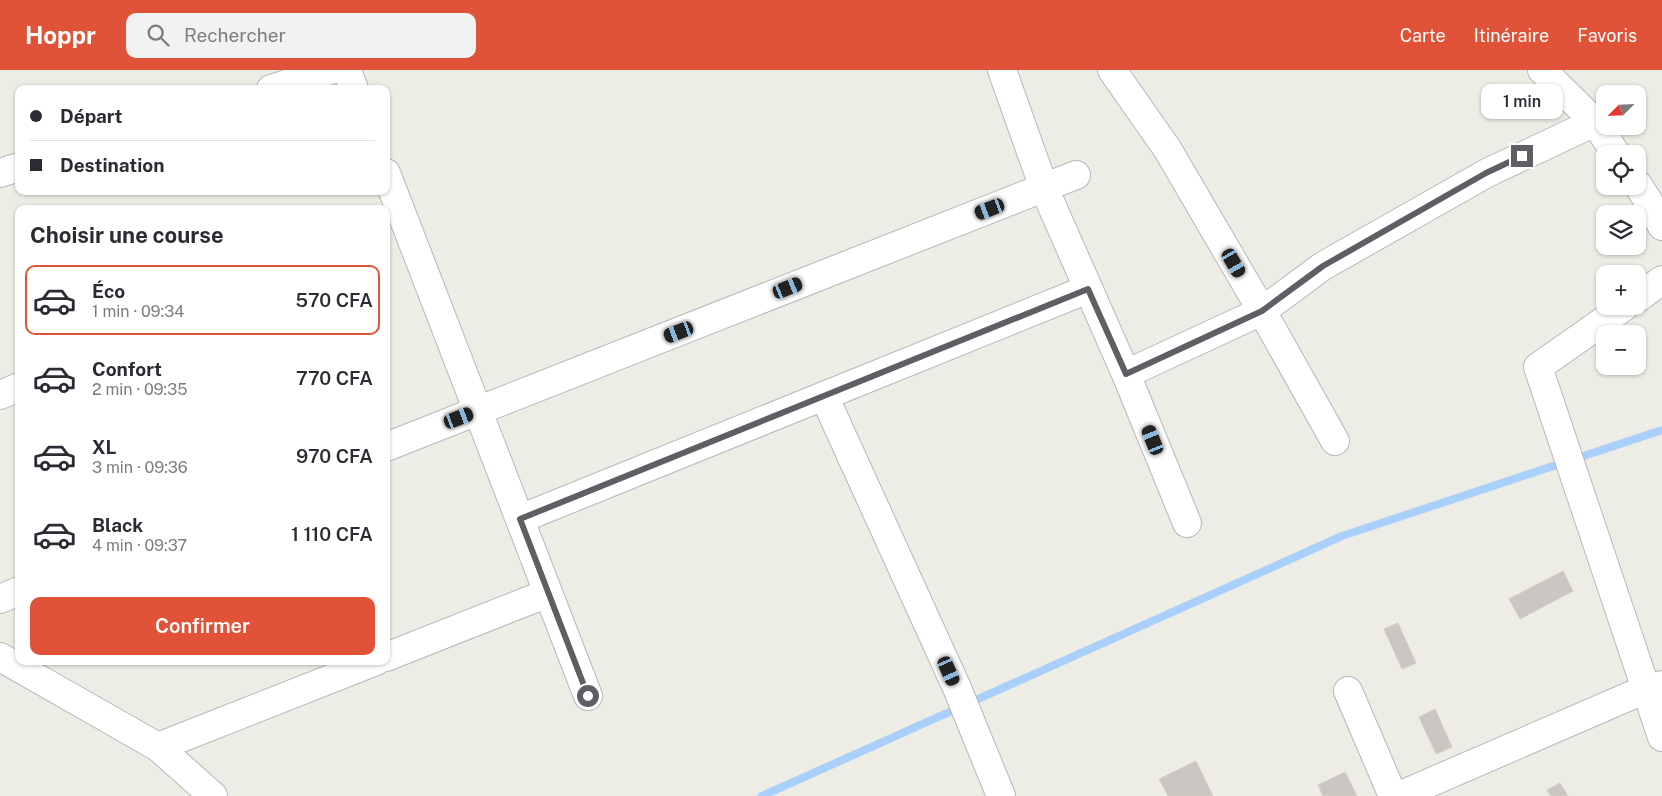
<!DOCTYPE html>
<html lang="fr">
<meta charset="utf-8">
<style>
:root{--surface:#fff;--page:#f2f2f3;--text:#2b2b33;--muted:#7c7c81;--line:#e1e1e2;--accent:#e15338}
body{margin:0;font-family:"Public Sans",sans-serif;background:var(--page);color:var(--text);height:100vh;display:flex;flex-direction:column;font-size:19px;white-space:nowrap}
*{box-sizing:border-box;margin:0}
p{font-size:16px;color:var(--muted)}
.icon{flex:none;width:28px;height:28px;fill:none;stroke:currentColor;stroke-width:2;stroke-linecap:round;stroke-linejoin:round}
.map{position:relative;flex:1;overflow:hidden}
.drawer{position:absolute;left:15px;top:135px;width:375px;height:460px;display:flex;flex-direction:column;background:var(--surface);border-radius:10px;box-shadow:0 1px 4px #0004}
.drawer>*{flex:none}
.hud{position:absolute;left:15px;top:15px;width:375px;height:110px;border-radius:10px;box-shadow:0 1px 4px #0004;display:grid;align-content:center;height:110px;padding:0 15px;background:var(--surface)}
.needle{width:32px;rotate:246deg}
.controls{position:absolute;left:1596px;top:15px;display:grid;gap:10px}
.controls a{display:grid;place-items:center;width:50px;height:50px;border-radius:10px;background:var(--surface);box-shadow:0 1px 4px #0004;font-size:25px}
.end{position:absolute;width:22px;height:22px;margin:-11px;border:6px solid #5d5f64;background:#fff;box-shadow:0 0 0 2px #fff}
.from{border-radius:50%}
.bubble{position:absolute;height:35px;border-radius:10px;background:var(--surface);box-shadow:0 1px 4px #0004;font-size:16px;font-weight:600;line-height:35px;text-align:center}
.car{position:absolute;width:15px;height:30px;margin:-15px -8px;border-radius:6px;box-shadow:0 0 4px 1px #0007;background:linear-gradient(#222 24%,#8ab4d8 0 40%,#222 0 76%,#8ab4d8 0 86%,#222 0)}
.hud b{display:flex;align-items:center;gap:18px;height:48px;font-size:19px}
.hud b+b{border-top:1px solid var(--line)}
.hud i{width:12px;height:12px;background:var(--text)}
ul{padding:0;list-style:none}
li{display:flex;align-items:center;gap:15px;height:70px;margin:0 10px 8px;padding:0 5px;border:2px solid transparent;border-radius:10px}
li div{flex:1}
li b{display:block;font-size:19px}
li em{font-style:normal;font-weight:600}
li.selected{border-color:var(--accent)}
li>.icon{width:45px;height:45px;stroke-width:1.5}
h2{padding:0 15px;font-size:22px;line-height:60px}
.cta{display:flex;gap:10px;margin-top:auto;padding:10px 15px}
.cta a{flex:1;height:58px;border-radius:10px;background:var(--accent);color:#fff;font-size:20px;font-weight:600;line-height:58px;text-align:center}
header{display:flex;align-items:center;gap:30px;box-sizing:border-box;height:70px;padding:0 25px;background:var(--accent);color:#fff}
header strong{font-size:24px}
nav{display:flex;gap:28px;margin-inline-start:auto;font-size:18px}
.search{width:350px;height:45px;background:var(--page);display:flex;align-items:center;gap:12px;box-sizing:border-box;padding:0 18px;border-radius:10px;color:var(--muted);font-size:19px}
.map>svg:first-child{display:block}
</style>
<header>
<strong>Hoppr</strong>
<div class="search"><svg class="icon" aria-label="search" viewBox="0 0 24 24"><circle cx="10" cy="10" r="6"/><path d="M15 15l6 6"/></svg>Rechercher</div>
<nav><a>Carte</a><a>Itinéraire</a><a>Favoris</a></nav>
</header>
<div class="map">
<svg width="1662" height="726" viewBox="0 0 1662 726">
<rect width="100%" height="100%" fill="#eeede5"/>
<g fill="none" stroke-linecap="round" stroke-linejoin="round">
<polyline stroke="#a8d0fb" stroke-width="8" points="762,726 1342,466 1662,360"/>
</g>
<g fill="#cac7c2" stroke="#d3cfc3">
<polygon points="1563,501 1573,521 1520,549 1509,529"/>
<polygon points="1398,553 1416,593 1402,599 1384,559"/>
<polygon points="1435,639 1452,677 1436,684 1419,647"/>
<polygon points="1196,691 1213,726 1168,726 1159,709"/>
<polygon points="1345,702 1357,726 1323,726 1318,715"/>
<polygon points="1560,713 1568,726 1551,726 1547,720"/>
</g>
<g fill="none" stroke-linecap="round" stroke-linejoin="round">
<defs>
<g id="minor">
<polyline points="347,0 354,19"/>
<polyline points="1002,0 1044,118 1126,304 1187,453"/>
<polyline points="1112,0 1168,80 1262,241 1335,371"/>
<polyline points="1542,0 1595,52 1616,84"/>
<polyline points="271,19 331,0"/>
<polyline points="0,103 19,97"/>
<polyline points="386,103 588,626"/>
<polyline points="1638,115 1647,129 1662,156"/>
<polyline points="1638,228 1662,210"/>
<polyline points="1625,236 1538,297 1662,667"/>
<polyline points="1126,304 1262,241 1323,196 1487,103 1595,52"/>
<polyline points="0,325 19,317"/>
<polyline points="824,326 957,618 1001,726"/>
<polyline points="386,377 1076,105"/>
<polyline points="520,449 1088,219"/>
<polyline points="0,529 19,521"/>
<polyline points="0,587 158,677 213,726"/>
<polyline points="386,587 548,523"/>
<polyline points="1348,621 1393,726"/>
<polyline points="158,677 376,591"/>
<polyline points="1399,726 1646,619 1662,615"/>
</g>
</defs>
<use href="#minor" stroke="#b5b7bb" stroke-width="30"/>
<use href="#minor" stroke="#fff" stroke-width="28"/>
</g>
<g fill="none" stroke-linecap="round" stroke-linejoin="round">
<polyline stroke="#5d5f64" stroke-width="6" points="588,626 520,449 1088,219 1126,304 1262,241 1323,196 1486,103 1522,86"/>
</g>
</svg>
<div class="controls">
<a><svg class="needle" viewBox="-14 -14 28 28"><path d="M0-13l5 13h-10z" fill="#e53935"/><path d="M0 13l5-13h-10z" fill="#7c7c81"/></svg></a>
<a><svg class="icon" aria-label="locate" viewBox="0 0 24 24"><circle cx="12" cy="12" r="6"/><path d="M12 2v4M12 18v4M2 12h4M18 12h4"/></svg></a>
<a><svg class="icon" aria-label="layers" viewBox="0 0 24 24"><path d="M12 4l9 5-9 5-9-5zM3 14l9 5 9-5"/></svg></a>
<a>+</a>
<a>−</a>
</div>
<i class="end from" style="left:588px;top:626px"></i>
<i class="end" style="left:1522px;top:86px"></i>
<div class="bubble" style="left:1481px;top:14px;width:82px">1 min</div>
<i class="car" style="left:990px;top:139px;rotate:249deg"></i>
<i class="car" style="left:1234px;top:193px;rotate:150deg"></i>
<i class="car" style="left:788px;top:218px;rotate:68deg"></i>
<i class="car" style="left:679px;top:262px;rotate:249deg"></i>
<i class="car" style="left:459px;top:348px;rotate:69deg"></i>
<i class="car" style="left:1153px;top:370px;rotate:338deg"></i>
<i class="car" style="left:949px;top:601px;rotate:156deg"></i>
<div class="hud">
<b><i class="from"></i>Départ</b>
<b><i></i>Destination</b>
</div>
<section class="drawer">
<h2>Choisir une course</h2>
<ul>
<li class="selected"><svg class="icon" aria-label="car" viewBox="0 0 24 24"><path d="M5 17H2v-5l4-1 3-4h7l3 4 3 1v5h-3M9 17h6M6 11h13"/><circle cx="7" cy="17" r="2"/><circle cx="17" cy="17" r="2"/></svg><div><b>Éco</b><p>1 min · 09:34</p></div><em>570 CFA</em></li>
<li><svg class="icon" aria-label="car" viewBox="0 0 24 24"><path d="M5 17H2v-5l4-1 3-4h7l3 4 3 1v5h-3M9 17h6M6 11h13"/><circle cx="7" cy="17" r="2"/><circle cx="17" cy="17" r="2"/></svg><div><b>Confort</b><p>2 min · 09:35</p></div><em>770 CFA</em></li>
<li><svg class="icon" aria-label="car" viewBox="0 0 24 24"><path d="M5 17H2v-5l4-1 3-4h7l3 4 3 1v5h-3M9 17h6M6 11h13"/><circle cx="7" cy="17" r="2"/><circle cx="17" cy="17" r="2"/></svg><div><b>XL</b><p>3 min · 09:36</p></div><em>970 CFA</em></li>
<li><svg class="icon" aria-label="car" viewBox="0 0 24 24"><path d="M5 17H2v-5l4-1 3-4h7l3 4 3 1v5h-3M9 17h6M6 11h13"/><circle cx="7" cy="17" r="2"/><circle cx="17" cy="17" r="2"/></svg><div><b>Black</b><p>4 min · 09:37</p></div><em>1 110 CFA</em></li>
</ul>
<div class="cta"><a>Confirmer</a></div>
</section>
</div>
